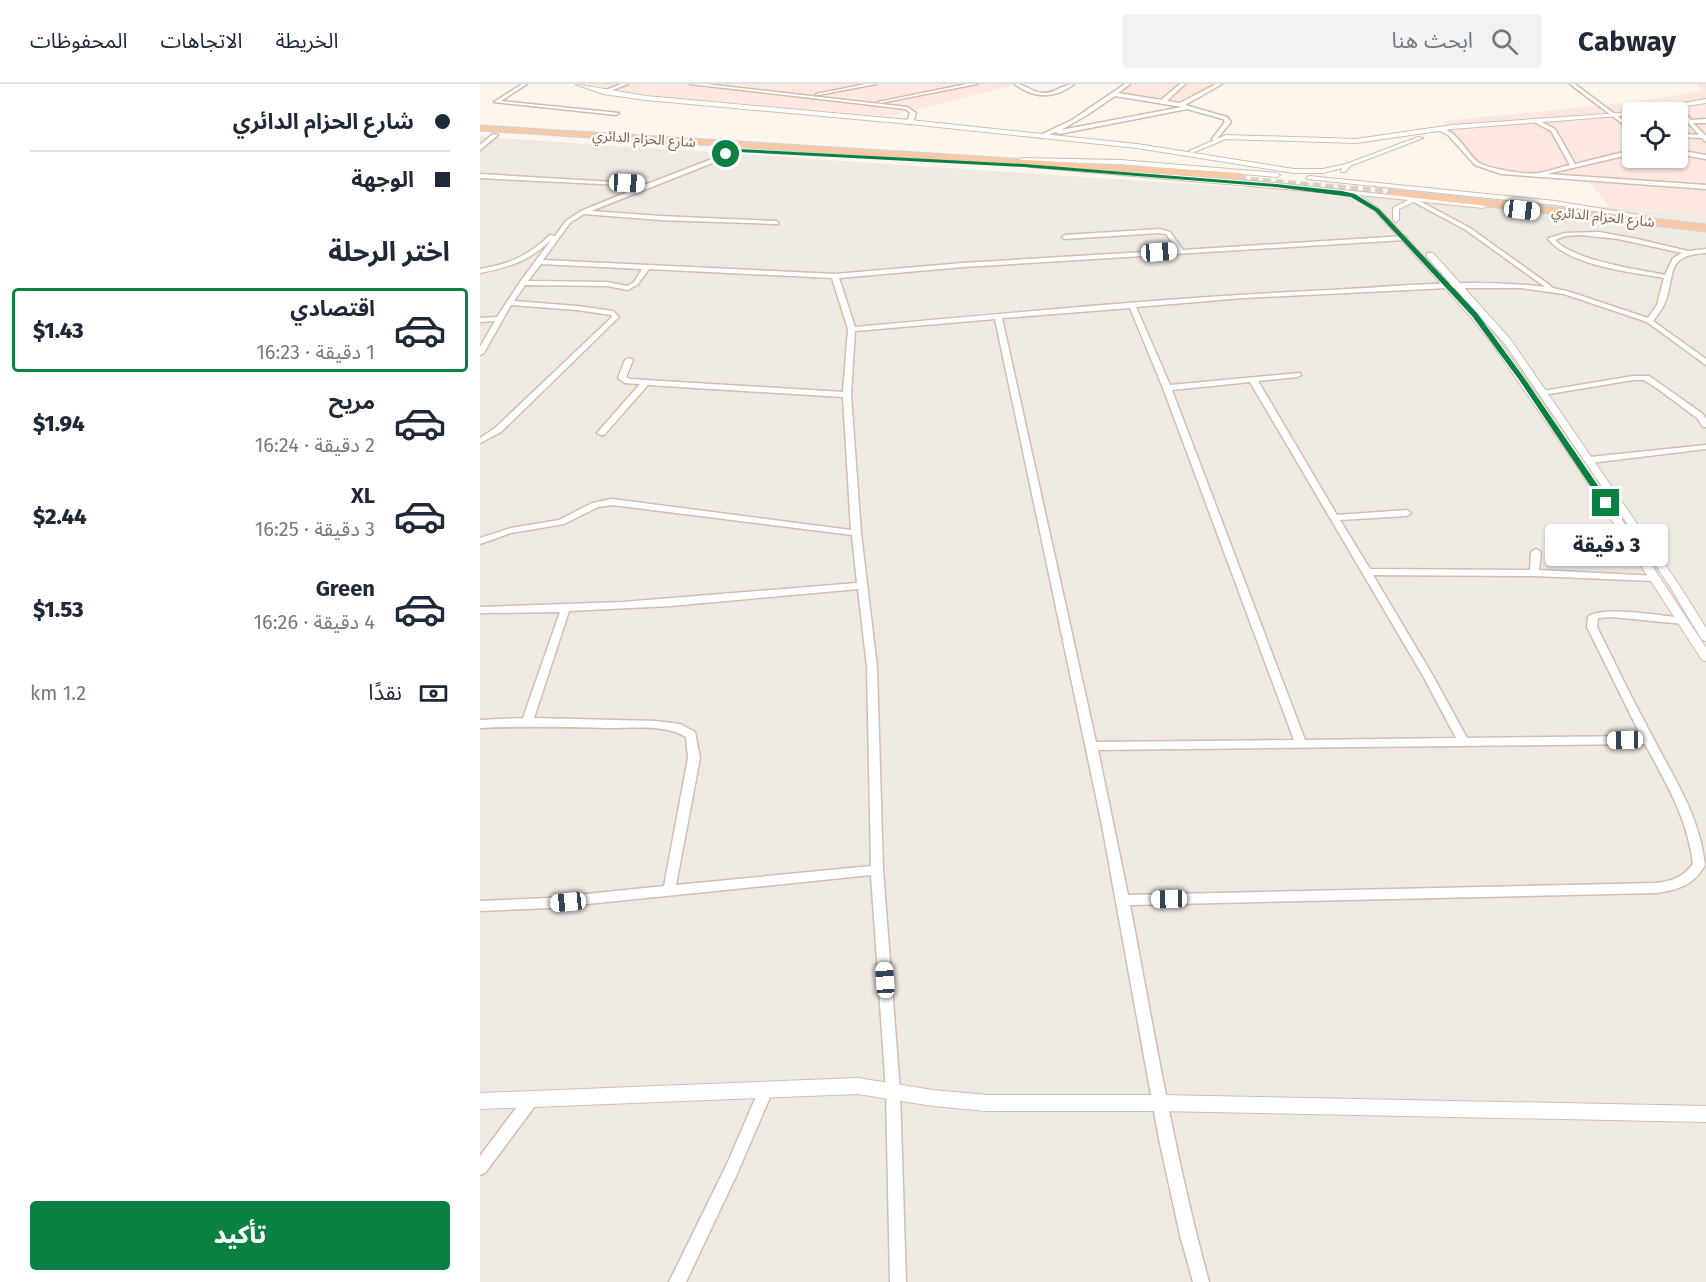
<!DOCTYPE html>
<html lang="ar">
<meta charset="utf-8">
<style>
:root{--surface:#fff;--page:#f2f2f3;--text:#1f2937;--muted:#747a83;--line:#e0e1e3;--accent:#0b8043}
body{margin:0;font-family:"Fira Sans","Noto Sans Arabic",sans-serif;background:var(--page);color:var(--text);direction:rtl;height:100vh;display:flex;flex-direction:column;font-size:22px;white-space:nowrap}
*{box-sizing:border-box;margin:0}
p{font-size:20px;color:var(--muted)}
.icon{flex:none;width:33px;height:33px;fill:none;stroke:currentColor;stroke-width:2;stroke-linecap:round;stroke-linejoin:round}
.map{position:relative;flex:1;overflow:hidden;direction:ltr}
.panel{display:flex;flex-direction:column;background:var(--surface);width:480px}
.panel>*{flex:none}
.top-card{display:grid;align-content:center;height:132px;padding:0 30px;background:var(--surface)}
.controls{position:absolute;left:1142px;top:18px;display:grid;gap:12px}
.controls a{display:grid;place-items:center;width:66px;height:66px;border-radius:6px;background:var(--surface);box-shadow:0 2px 4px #0004;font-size:30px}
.end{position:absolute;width:27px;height:27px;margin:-14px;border:8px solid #0b8043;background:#fff;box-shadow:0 0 0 3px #fff}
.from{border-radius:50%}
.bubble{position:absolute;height:42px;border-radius:6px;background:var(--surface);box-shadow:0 2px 4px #0004;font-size:20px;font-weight:800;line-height:42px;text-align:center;direction:rtl}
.car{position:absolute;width:18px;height:36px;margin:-18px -9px;border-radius:8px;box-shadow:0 0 4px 2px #0007;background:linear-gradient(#fff 24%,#345 0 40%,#fff 0 76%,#345 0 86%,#fff 0)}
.top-card b{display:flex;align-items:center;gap:21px;height:57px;font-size:22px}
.top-card b+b{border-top:2px solid var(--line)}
.top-card i{width:15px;height:15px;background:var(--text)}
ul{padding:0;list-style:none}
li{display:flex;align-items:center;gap:18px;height:84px;margin:0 12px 9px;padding:0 18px;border:3px solid transparent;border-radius:6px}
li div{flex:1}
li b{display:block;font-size:22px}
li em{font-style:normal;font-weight:800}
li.current{border-color:var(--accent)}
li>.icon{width:54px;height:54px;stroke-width:1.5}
h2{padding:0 30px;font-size:27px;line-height:72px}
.pay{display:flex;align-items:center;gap:15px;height:66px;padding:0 30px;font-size:22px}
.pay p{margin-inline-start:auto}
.action{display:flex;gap:12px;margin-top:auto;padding:12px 30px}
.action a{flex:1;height:69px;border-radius:6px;background:var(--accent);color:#fff;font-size:24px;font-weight:800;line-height:69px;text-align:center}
header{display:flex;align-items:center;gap:36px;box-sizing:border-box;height:84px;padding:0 30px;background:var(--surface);border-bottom:2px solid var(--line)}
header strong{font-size:28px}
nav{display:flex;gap:33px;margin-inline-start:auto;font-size:21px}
.search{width:420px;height:54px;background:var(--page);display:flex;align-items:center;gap:15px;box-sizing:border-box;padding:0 21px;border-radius:6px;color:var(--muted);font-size:22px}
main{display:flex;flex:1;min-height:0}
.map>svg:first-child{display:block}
</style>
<header>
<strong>Cabway</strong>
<div class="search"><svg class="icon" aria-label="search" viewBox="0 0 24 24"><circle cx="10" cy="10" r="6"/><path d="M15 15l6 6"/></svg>ابحث هنا</div>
<nav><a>الخريطة</a><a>الاتجاهات</a><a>المحفوظات</a></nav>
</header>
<main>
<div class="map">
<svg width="1226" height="1198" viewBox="0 0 1226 1198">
<rect width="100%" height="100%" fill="#fdf6ec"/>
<g fill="#fde8e0" fill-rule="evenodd">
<polygon points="106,0 537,0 410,32 174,12"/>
<polygon points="645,0 735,0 698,18 642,13"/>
<path d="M1216,0H1226V133L1129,123L1108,96L1032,88L987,73L964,37L1154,18L1223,7ZM1152,28H1197V74H1152Z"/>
</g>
<polygon fill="#efe9e4" points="0,53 892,112 1129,123 1226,133 1226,1198 0,1198"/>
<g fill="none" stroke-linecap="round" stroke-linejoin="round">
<polyline stroke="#dcd0c4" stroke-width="8" stroke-dasharray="8 4.5" stroke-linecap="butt" points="758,96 913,109"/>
<defs>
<g id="minor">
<polygon points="42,0 47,0 21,17 139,29 136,31 14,18"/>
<polygon points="141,0 148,0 125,9 121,8"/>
<polygon points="210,0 225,0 427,23 436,29 433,38 430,40 427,38 430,29 426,25"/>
<polygon points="386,0 396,0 338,11 336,10"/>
<polygon points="487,0 497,0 400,19 398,18"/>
<path d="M535,0C545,0 552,8 562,9C574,10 583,0 594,0C575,15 554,15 535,0Z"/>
<path d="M645,0H650L638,9L681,16L700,0H705L687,17L700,19L736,0H742L705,21L747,33L751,38L735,57L732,55L745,38L743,35L707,25L579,50L576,48L561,54L558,52L592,36ZM635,12L702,23L581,46L607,31Z"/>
<polygon points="1090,0 1095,0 1152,43 1152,47"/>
<polygon points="1195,22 1199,22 1211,36 1226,35 1226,39 1213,39 1226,52 1226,58 1222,54 1197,53 1197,49 1219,51 1195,24"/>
<path d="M1058,36L1075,45L1095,80L1152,66V70L1067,90L1226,101V105L1021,90L995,81L968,51L956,45C974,40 986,69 998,78C1008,85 1046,91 1058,89C1067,88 1080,83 1090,81L1071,47L1056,39Z"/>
<polygon points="13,50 18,51 0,66 0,61"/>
<path d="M258,65L260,68L111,127L180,132L296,137L298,138V140L180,136L104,130L90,139L63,176L355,190L483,179L697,166L686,150L680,149L585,155L582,153L585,151L680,145L690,148L703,166L924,152L927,154L924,156L483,183L359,194L375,243C534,229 692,213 851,206C922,202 995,194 1065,203L986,146L932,117V115L934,114L990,144L1071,202L1072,204L1087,207L1168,234L1177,221L1184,194C1151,188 1090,182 1068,155L1069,154L1085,149L1119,148L1157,155L1208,167L1226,165V169C1183,171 1197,191 1184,221C1181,226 1177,232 1173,237L1226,275V281L1167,238L1084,210L1041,204H967L763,214L656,223L690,301L820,289L821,291L817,293L778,297L857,431L927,426L931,429L927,432L860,436L890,485L1050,486L1051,468L1056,465L1061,468L1059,486L1177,492L1179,494L1177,496L1174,497L1054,492L893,491L953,592L987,654L1161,652L1107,543L1108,533C1120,521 1184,532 1203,534L1208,537L1203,540L1132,533L1118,534L1117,543C1135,579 1152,615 1171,650C1194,695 1219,730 1225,781C1214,801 1198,806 1176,809L650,821C674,947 695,1074 729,1198H713L700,1151L679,1055L622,741L515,235L375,247L371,311L381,449L397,583L403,786L420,1007L426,1198H410L406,1007L391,791L68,824L0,827V817L68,814L184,802L208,674L206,653C185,640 153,644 129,644C86,643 43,642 0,644V636L43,634L80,528L0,529V523L143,518L377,499L372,451L132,421L118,423L84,440L31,449L0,460V454L31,444L79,436L112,419L132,415L371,446L363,313L168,301L124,351H121L117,349L160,300L145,299L138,294L145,276L149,274L153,276L146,293L150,295L363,308L368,245L352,194L169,185L158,200L148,206L127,202L45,201L34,217L97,222L133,227L139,233L21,348L0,359V354L15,344L132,233L131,231L97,226L31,221L4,269L0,271V263L15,237L0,238V234L17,233L40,198L72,155C48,178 32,182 0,189V185C32,179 46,173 70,151L75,152L86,137L101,127L162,102L0,94V90L167,100ZM1101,151L1138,155L1202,169L1193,174L1185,191C1157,185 1094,177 1075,156L1085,152ZM61,180L162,185L154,198L147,202L127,198L48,197ZM650,224L683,304L814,656L616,658L522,234ZM770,298L943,592L976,654L825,656L692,306ZM378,505L387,583L391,782L196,801L220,674L215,648L200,640L176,637L54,634L89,527L191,522ZM1165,660C1186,699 1208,735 1213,780C1202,794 1192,797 1176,799L648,811L618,666Z"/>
<polygon points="1197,66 1226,71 1226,75 1197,70"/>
<polygon points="1153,292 1169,292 1223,330 1226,335 1226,343 1223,343 1217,334 1178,305 1164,296 1153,296 1063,311 1059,309 1063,307"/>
<polygon points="1226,361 1226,365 1110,379 1106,376 1110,373"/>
<polygon points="286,999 291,1001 293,1006 257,1090 206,1198 189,1198 247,1080 281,1001"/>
<polygon points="50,1010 55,1012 57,1017 55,1022 5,1089 0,1091 0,1072 45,1012"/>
</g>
<g id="tertiary">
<polygon points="95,0 166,12 430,36 657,60 814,85 843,85 866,80 938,53 943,54 870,82 865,88 861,88 862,84 843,89 814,89 657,64 430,40 166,16 123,10"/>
<polygon points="1226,15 1226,19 1165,28 1152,28 1152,31 972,45 876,59 746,55 712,69 709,67 746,51 876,55 972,41 1154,28"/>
<polygon points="542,74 640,76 797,89 800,91 797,93 640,80 540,77 539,76"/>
<polygon points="552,80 796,99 1005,121 1006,122 1003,124 936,117 919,125 919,136 916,138 913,136 913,124 928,116 879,111 899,125 997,229 1019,257 1106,381 1226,564 1226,577 1222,576 1096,381 1013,261 991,233 895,127 873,113 873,111 550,83 549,82"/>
<polygon points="829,92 1075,117 1165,132 1162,134 1075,121 827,95 826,94"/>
<polygon points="947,169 953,169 1031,256 1199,501 1226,544 1226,557 1222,556 1189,501 1025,260 947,173"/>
<polygon points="378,994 453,1006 507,1011 678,1011 1226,1022 1226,1038 678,1027 507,1027 453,1022 378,1010 0,1025 0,1009"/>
</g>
<g id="trunk">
<polygon points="0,42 760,89 764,92 760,95 0,46"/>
<polygon points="913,106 1226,141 1226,147 910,111 908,109"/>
</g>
</defs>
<use href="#minor" stroke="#d1beb0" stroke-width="3"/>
<use href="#tertiary" stroke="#d1beb0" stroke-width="2"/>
<use href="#trunk" stroke="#dad1cd" stroke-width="3"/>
<use href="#minor" fill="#fff" fill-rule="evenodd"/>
<use href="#tertiary" fill="#fff" fill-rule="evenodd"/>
<use href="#trunk" fill="#f9c8a4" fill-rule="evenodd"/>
</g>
<polygon fill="#0b8043" points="258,65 544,80 796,100 862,107 875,110 899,125 997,229 1045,295 1130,419 1123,421 1040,297 992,232 895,127 871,113 796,103 544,83 258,68 246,72 244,70"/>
<g text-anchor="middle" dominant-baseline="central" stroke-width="5" stroke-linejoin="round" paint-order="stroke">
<g font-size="14" fill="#7a5c4d" stroke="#fffaf3">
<text transform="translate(164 55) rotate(4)">شارع الحزام الدائري</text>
<text transform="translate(1123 133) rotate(6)">شارع الحزام الدائري</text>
</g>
</g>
</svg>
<div class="controls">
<a><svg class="icon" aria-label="locate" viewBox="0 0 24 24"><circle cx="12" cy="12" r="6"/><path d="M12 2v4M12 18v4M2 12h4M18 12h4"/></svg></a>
</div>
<i class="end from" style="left:246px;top:70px"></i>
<i class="end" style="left:1126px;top:419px"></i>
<div class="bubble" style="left:1065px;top:440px;width:123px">3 دقيقة</div>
<i class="car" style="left:147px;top:99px;rotate:93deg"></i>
<i class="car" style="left:1042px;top:126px;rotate:97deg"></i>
<i class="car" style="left:679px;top:168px;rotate:86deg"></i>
<i class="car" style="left:1145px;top:656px;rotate:269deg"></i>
<i class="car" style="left:689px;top:815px;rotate:269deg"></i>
<i class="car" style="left:88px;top:818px;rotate:264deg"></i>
<i class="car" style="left:405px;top:896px;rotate:356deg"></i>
</div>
<section class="panel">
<div class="top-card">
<b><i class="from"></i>شارع الحزام الدائري</b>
<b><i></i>الوجهة</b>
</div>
<h2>اختر الرحلة</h2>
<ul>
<li class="current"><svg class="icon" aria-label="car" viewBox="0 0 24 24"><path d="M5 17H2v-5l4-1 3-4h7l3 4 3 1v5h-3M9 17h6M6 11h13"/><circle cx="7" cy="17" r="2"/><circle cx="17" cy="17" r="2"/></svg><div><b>اقتصادي</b><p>1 دقيقة · 16:23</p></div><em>$1.43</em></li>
<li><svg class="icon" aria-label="car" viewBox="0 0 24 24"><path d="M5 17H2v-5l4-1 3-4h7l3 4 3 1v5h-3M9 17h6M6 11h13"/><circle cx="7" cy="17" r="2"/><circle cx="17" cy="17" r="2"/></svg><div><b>مريح</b><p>2 دقيقة · 16:24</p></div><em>$1.94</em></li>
<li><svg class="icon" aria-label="car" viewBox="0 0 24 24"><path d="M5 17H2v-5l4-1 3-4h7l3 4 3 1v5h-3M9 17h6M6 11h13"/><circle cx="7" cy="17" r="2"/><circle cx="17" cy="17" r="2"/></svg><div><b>XL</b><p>3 دقيقة · 16:25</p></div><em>$2.44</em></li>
<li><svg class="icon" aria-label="car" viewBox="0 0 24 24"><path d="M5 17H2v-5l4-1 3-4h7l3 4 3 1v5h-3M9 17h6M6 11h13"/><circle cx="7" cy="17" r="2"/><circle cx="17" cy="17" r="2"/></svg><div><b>Green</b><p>4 دقيقة · 16:26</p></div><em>$1.53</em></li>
</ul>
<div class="pay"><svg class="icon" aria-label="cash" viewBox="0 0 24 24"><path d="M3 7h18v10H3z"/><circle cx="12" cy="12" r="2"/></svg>نقدًا<p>1.2 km</p></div>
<div class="action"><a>تأكيد</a></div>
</section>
</main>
